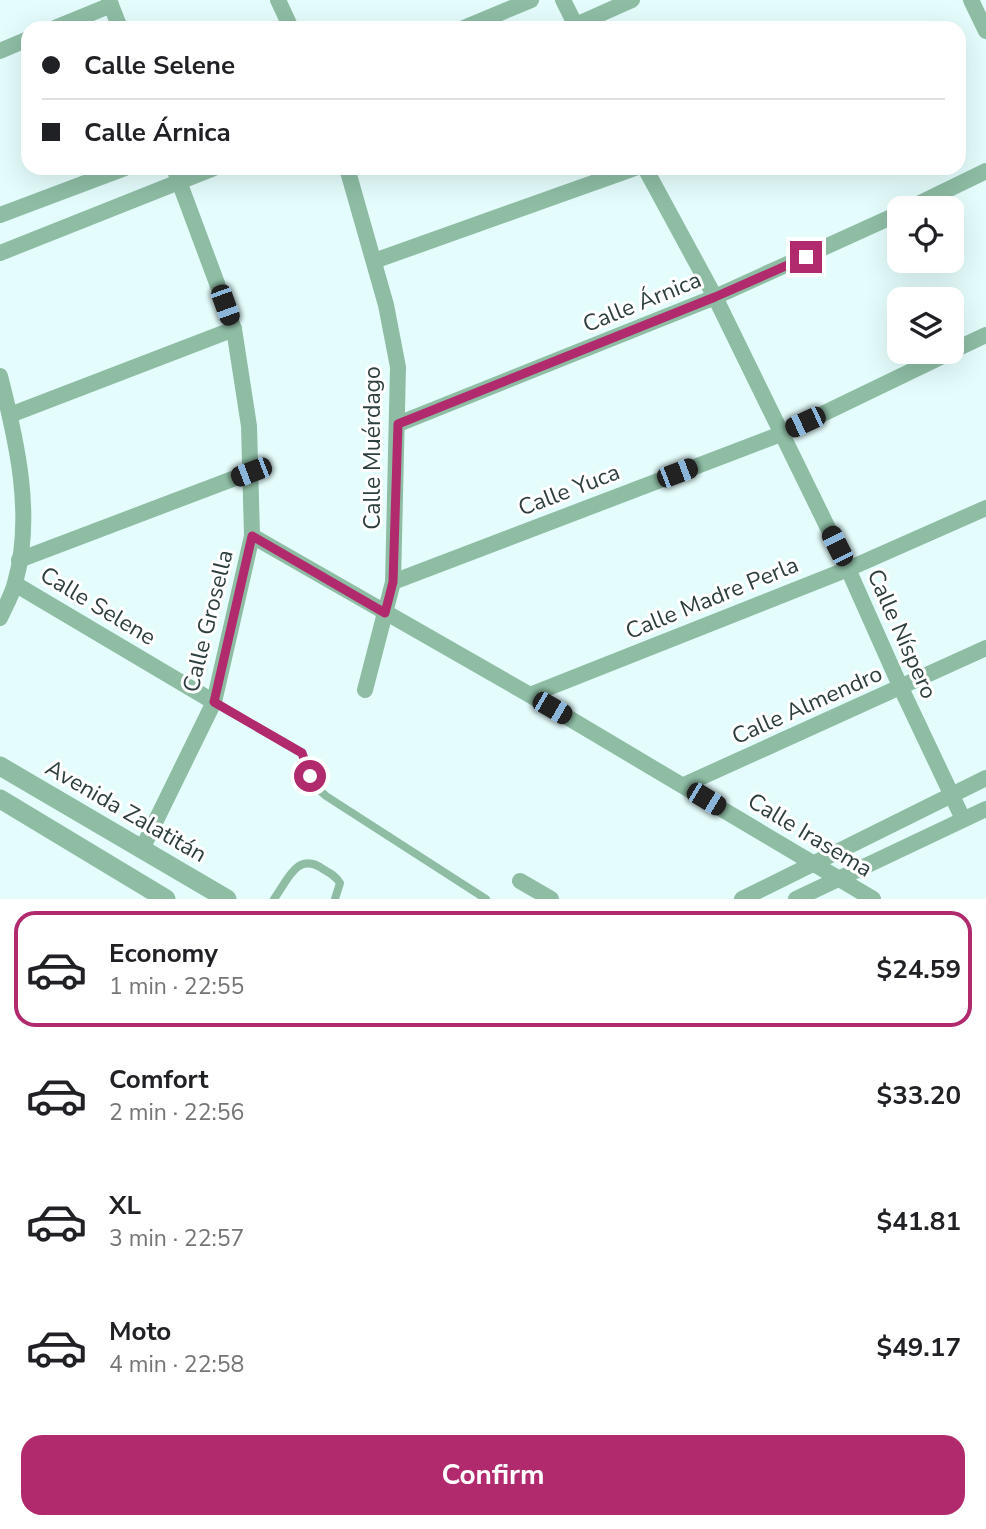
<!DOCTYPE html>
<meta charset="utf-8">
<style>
:root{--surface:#fff;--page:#f2f2f2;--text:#202124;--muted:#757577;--line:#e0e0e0;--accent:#b12a6d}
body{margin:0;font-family:"Nunito Sans",sans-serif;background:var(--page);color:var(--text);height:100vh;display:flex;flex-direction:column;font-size:26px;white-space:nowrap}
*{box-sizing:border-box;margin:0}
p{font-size:23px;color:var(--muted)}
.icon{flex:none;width:38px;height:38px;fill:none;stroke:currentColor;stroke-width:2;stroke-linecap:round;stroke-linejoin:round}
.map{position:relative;height:899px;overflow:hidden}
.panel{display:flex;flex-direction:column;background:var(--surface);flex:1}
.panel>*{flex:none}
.guide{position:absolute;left:21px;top:21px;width:945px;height:154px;border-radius:21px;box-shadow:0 7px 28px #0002;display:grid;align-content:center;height:154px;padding:0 21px;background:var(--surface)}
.controls{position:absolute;left:887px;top:196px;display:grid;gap:14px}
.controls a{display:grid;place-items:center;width:77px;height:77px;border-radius:14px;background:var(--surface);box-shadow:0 7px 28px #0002;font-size:35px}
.end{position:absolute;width:32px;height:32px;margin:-16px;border:9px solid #b12a6d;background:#fff;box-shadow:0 0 0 4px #fff}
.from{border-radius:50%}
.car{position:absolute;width:21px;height:42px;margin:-21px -10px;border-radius:9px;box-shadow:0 0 5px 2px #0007;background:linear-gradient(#222 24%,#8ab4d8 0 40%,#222 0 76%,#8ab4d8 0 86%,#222 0)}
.guide b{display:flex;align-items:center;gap:24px;height:66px;font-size:26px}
.guide b+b{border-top:2px solid var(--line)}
.guide i{width:18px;height:18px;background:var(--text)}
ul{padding:12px 0 0;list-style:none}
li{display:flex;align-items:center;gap:21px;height:116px;margin:0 14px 10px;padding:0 7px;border:4px solid transparent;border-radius:21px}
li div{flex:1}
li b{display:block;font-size:26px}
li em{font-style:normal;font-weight:700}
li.selected{border-color:var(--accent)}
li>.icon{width:63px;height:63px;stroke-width:1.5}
.primary-button{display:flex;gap:14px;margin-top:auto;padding:14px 21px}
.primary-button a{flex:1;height:80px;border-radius:21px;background:var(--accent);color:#fff;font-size:28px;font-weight:700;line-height:80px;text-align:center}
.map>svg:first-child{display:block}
</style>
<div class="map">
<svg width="986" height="899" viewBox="0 0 986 899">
<rect width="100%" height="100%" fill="#e4fdfc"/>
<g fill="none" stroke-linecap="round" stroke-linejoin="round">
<g stroke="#8ebda4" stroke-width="8">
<polyline points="214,702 302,753 310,776 318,789 326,796 486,899"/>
<path d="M274,899C288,880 297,851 323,869C330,873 336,876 340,883L335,899"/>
</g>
<g stroke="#8ebda4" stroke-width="16">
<polyline points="109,0 120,28"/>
<polyline points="278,0 291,28"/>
<polyline points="563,0 577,28"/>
<polyline points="971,0 986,31"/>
<polyline points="55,28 111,5"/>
<polyline points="464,28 531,0"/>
<polyline points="569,28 632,0"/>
<polyline points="0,51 28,39"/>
<polyline points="347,168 386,305 398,367 393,582 365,690"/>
<polyline points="645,168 715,297 848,569 901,688 963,819"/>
<polyline points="910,208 986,171"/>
<polyline points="0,215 125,168"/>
<polyline points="0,253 214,168"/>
<polyline points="374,261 635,168"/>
<polyline points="952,351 986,335"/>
<path d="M0,376C17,442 34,516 15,583C12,595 5,607 0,618"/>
<polyline points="10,415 234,329"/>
<polyline points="398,424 715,297 900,213"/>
<polyline points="252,536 530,695 873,899"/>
<polyline points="19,560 251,472"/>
<polyline points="393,582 781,434 951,352"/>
<polyline points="15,584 214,702"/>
<polyline points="530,695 848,569 986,508"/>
<polyline points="684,785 986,648"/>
<polyline points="142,849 214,702 252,536 249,426 234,329 174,168"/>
<polyline points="520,881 551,899"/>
<polyline points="742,899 986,778"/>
<polyline points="796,899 986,809"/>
</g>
<g stroke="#8ebda4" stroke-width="19">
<polyline points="0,766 227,899"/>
<polyline points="0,799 166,899"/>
</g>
</g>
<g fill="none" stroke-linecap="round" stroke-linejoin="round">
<polyline stroke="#b12a6d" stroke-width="9" points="310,776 302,753 214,702 252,536 385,613 393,582 398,424 715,297 806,257"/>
</g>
<g text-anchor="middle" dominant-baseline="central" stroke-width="6" stroke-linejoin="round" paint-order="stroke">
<g font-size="23" fill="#2d3f3e" stroke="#fff">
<text transform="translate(642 302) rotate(-22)">Calle Árnica</text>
<text transform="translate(372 448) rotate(-90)">Calle Muérdago</text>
<text transform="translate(569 490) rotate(-21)">Calle Yuca</text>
<text transform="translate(712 598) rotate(-22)">Calle Madre Perla</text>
<text transform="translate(98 606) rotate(31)">Calle Selene</text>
<text transform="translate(208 621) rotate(-76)">Calle Grosella</text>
<text transform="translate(902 634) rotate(66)">Calle Níspero</text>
<text transform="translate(807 705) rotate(-24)">Calle Almendro</text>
<text transform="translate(126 811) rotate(30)">Avenida Zalatitán</text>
<text transform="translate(810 835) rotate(31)">Calle Irasema</text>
</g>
</g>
</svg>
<div class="controls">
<a><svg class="icon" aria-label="locate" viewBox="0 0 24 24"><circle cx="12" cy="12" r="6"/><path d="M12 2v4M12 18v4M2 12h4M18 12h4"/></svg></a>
<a><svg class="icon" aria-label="layers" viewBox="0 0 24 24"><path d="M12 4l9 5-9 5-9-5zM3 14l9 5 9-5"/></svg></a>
</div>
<i class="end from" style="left:310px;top:776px"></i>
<i class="end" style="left:806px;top:257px"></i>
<i class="car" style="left:225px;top:305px;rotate:160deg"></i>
<i class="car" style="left:805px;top:422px;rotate:245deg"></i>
<i class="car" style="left:251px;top:472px;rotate:249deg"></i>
<i class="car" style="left:677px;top:473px;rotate:69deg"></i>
<i class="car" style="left:837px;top:546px;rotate:333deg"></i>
<i class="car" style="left:552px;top:708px;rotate:120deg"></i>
<i class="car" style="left:706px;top:799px;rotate:121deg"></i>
<div class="guide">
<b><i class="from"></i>Calle Selene</b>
<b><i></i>Calle Árnica</b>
</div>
</div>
<section class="panel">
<ul>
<li class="selected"><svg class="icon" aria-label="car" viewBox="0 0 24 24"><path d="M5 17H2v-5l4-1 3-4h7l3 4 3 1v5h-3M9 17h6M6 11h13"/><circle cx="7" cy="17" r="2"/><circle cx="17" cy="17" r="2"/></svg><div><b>Economy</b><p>1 min · 22:55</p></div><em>$24.59</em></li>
<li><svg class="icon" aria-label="car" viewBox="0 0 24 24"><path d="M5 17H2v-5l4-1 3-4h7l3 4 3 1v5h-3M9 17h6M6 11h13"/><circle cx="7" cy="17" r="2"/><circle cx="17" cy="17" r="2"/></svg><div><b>Comfort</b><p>2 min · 22:56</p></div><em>$33.20</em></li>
<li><svg class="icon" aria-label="car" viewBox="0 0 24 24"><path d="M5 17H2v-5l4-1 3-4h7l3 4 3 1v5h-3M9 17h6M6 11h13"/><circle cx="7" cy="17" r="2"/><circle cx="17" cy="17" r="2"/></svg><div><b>XL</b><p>3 min · 22:57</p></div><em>$41.81</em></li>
<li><svg class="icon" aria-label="car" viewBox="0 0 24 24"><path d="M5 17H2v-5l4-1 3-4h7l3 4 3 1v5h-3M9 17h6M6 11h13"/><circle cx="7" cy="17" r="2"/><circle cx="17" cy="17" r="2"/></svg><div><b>Moto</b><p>4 min · 22:58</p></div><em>$49.17</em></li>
</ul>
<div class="primary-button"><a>Confirm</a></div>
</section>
